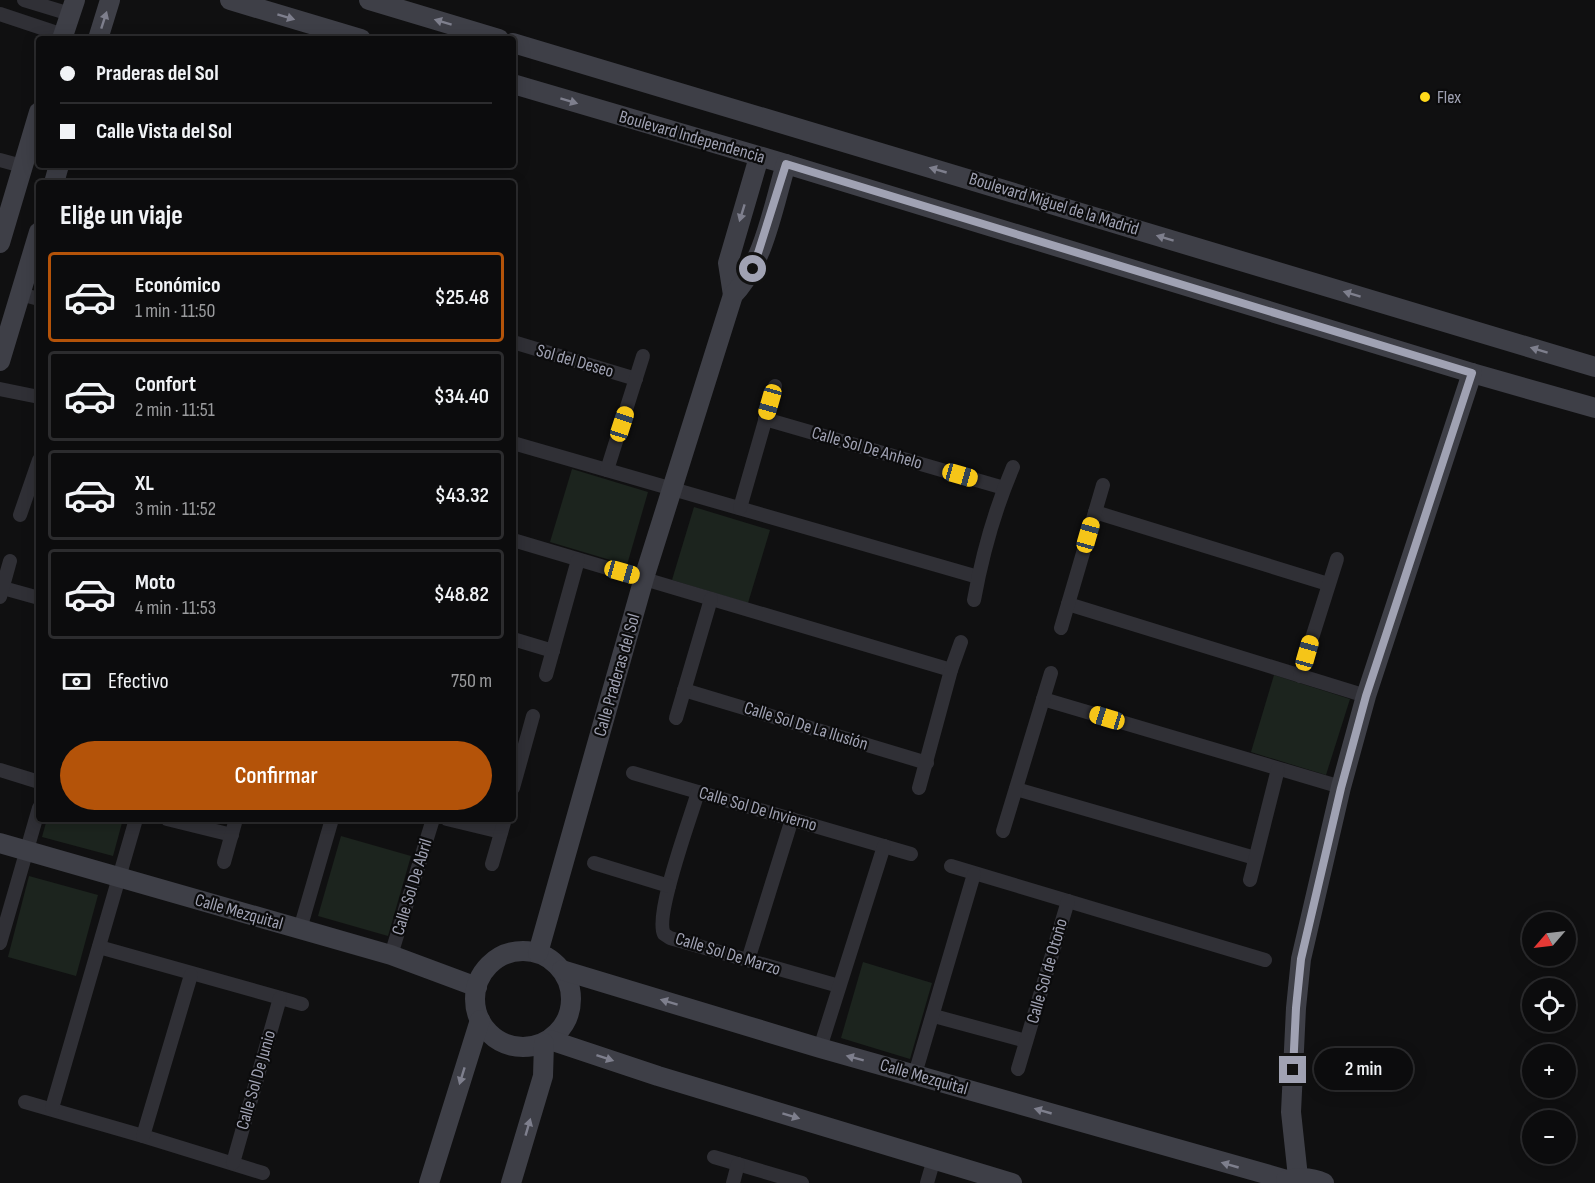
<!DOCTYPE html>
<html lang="es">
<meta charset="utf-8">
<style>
:root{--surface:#0c0c0d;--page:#151516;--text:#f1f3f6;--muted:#9a9b9d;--line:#2c2c2e;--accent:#b45309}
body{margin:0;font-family:"Sofia Sans Condensed",sans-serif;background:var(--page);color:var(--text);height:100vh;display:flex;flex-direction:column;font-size:22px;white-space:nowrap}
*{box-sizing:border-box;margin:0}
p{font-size:20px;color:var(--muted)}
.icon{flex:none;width:33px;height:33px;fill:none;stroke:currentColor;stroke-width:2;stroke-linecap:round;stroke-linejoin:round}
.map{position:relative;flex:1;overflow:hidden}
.drawer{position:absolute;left:36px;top:180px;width:480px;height:642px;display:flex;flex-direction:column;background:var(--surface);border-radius:6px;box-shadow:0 3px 15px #0003,0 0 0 2px var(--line)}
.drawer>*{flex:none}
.banner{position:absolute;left:36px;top:36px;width:480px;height:132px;border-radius:6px;box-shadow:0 3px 15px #0003,0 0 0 2px var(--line);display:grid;align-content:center;height:132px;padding:0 24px;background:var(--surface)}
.needle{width:39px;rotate:242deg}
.buttons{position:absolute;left:1522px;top:912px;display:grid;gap:12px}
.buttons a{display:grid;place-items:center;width:54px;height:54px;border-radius:50%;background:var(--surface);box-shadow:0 3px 15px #0003,0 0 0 2px var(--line);font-size:30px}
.end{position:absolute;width:27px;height:27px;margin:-14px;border:8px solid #a0a2b3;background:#111;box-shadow:0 0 0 3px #111}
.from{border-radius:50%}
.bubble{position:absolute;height:42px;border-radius:21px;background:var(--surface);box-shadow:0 3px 15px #0003,0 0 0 2px var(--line);font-size:20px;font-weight:600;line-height:42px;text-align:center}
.car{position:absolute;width:18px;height:36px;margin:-18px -9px;border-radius:8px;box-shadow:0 0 4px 2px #0007;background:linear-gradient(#f5c518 24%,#345 0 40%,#f5c518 0 76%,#345 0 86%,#f5c518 0)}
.banner b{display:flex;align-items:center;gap:21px;height:57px;font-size:22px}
.banner b+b{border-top:2px solid var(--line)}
.banner i{width:15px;height:15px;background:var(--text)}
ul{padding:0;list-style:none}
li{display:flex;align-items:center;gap:18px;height:90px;margin:0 12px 9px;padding:0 12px;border:3px solid var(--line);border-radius:6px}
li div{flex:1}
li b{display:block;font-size:22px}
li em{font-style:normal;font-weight:600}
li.active{border-color:var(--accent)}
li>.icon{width:54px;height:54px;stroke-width:1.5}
h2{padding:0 24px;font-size:27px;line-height:72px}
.pay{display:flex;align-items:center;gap:15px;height:66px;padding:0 24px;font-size:22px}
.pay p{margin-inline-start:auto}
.action{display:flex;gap:12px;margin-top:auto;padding:12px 24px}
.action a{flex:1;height:69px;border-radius:36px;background:var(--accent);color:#fff;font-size:24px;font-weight:600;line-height:69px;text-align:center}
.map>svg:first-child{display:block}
</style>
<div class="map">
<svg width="1595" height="1183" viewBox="0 0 1595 1183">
<rect width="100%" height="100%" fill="#101011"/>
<g fill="#1c241e">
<polygon points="572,469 648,492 627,565 550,542"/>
<polygon points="694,507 770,530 748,603 672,580"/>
<polygon points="1274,675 1350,699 1326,775 1251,752"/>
<polygon points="47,819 123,819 113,856 42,837"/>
<polygon points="341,836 411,856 388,936 318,916"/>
<polygon points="29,876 98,895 76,976 8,957"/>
<polygon points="863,962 932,983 910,1059 841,1038"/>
</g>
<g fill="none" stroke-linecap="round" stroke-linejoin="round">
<g stroke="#303036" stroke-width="14">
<polyline points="24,0 70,14"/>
<polyline points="0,14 63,35"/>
<polyline points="0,160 22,166"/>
<polyline points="20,294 39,299"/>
<polyline points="513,342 636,379"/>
<polyline points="0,389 39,397"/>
<polyline points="765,419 1004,488"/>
<polyline points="513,443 978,577"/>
<polyline points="607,470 643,356"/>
<polyline points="740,508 775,386"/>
<polyline points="1095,512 1328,584"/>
<polyline points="20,515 39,460"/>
<polyline points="513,540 951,670"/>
<polyline points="3,588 39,598"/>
<polyline points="0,597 10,561"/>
<path d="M974,600C982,556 995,509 1013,467"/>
<polyline points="1068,604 1366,696"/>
<polyline points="1061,628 1103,485"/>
<polyline points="513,639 553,651"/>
<polyline points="546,675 578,560"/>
<polyline points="1300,676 1337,559"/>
<polyline points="684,690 927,763"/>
<polyline points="1043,699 1341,787"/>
<polyline points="676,718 711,599"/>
<polyline points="0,770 39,782"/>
<polyline points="633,773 911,854"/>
<polyline points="513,788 533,716"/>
<polyline points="919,788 951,670 961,642"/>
<polyline points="1016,789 1255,858"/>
<path d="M698,792C691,817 654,915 664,934L670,938L839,986"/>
<polyline points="167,819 232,835"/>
<polyline points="447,819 501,832"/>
<polyline points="1003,831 1051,673"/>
<polyline points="224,862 236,819"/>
<polyline points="594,863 669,886"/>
<polyline points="492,864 505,819"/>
<polyline points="951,866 1265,960"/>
<polyline points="1250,880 1278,769"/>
<polyline points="300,929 332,819"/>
<polyline points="0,943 39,808"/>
<polyline points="99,947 302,1004"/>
<polyline points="391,955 433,819"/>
<polyline points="748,960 792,819"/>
<polyline points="934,1016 1026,1041"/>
<polyline points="820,1048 884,846"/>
<polyline points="1018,1069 1068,901"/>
<polyline points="915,1074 974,874"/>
<polyline points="25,1102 143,1136 263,1173"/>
<polyline points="52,1108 136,819"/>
<polyline points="143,1136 191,975"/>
<polyline points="714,1157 802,1183"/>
<polyline points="233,1163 280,998"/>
<polyline points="733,1183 738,1164"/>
<polyline points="927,1183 934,1159"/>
</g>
<g stroke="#3e3f47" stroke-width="20">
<polyline points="230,0 361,39"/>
<polyline points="369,0 499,39"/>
<polyline points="62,39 75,0"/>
<polyline points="98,39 110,0"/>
<polyline points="513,43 1595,367"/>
<polyline points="513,84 786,164 1472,373 1595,408"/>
<polyline points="54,183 59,165"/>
<polyline points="0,243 39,112"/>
<polyline points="733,295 728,263 759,157"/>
<polyline points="0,361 39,232"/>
<polyline points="0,843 391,955 477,987"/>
<circle cx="523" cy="999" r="48"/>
<path d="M538,953L644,578L733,295C764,263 773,207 786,164"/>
<polyline points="562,970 820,1048 1287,1180"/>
<polyline points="550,1040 658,1076 1012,1183"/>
<polyline points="1298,1177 1291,1112 1296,1008 1301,959 1341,787 1366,696 1472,373"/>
<path d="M1286,1180C1300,1177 1312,1177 1324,1183"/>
<polyline points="429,1183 480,1020"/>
<polyline points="511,1183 543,1076 544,1043"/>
</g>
</g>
<defs><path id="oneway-solid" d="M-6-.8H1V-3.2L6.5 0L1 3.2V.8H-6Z" transform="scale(1.5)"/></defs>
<g fill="#7e7f8d">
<use href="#oneway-solid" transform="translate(286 17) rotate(17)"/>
<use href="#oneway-solid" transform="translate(104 20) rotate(-72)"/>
<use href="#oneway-solid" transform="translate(443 22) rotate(-163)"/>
<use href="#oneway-solid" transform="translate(569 101) rotate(17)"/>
<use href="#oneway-solid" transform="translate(938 170) rotate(-164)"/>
<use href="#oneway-solid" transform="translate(742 213) rotate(107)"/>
<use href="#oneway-solid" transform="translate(1165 238) rotate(-163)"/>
<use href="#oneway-solid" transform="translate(1352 294) rotate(-163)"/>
<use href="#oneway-solid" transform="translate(1539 350) rotate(-163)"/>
<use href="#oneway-solid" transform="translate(669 1002) rotate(-163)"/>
<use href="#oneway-solid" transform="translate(605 1058) rotate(18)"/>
<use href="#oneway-solid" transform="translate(855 1058) rotate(-165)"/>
<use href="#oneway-solid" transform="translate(462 1076) rotate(107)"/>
<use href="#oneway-solid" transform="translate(1043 1111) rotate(-164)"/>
<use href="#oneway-solid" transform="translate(791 1116) rotate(17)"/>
<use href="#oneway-solid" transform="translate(528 1127) rotate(-74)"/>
<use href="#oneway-solid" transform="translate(1230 1165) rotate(-164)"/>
</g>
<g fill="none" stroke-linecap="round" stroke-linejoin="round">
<polyline stroke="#a0a2b3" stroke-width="8" points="753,269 786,164 1472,373 1366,696 1341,788 1301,959 1296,1008 1293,1070"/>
</g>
<circle fill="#ffd91a" stroke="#0b0b0c" stroke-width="2" cx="1425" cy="97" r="6"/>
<g text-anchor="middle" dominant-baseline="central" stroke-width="4.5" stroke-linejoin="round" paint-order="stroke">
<g font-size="18" fill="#a0a2b3" stroke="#0b0b0c" text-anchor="start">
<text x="1437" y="97">Flex</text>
</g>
<g font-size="18" fill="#a0a2b3" stroke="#0b0b0c">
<text transform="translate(692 137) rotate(16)">Boulevard Independencia</text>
<text transform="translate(1054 204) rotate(17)">Boulevard Miguel de la Madrid</text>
<text transform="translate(575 361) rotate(16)">Sol del Deseo</text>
<text transform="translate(867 448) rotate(16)">Calle Sol De Anhelo</text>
<text transform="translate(617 675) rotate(-74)">Calle Praderas del Sol</text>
<text transform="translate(806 726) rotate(17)">Calle Sol De La Ilusión</text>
<text transform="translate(758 809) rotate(16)">Calle Sol De Invierno</text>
<text transform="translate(412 887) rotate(-73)">Calle Sol De Abril</text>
<text transform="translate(239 912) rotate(16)">Calle Mezquital</text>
<text transform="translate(728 954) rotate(17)">Calle Sol De Marzo</text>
<text transform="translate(1047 971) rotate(-74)">Calle Sol de Otoño</text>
<text transform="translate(924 1077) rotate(16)">Calle Mezquital</text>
<text transform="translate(256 1080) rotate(-74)">Calle Sol De Junio</text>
</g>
</g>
</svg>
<div class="buttons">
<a><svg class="needle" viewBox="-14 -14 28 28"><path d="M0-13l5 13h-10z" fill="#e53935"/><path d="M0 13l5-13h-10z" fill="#9a9b9d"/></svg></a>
<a><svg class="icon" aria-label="locate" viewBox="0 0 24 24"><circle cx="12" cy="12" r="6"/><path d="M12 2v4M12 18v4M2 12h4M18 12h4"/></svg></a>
<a>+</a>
<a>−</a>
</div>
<i class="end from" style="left:753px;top:269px"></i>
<i class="end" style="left:1293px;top:1070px"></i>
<div class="bubble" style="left:1314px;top:1048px;width:99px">2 min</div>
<i class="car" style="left:770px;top:402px;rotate:196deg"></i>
<i class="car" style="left:622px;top:424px;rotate:18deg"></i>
<i class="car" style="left:960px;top:475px;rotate:106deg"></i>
<i class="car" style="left:1088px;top:535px;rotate:16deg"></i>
<i class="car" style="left:622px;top:572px;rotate:106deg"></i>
<i class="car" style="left:1307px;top:653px;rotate:16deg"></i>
<i class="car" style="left:1107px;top:718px;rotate:287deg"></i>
<div class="banner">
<b><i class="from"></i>Praderas del Sol</b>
<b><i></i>Calle Vista del Sol</b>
</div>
<section class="drawer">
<h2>Elige un viaje</h2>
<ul>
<li class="active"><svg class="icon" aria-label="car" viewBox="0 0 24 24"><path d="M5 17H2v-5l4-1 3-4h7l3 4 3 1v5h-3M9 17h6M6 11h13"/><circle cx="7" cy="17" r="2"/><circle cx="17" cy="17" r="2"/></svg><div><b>Económico</b><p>1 min · 11:50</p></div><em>$25.48</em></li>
<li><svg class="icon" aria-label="car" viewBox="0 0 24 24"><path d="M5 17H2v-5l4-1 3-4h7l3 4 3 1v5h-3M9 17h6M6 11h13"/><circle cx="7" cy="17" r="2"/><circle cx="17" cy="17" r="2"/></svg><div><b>Confort</b><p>2 min · 11:51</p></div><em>$34.40</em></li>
<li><svg class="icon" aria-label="car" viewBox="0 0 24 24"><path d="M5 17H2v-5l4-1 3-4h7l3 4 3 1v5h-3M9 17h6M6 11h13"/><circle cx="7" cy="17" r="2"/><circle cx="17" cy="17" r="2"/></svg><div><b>XL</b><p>3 min · 11:52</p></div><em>$43.32</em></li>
<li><svg class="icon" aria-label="car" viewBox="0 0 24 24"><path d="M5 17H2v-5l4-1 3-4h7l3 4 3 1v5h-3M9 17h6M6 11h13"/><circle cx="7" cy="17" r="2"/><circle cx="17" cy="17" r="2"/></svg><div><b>Moto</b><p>4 min · 11:53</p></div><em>$48.82</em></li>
</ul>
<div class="pay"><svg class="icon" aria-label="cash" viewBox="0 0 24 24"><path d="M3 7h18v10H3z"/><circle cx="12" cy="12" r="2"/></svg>Efectivo<p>750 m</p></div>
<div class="action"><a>Confirmar</a></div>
</section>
</div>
